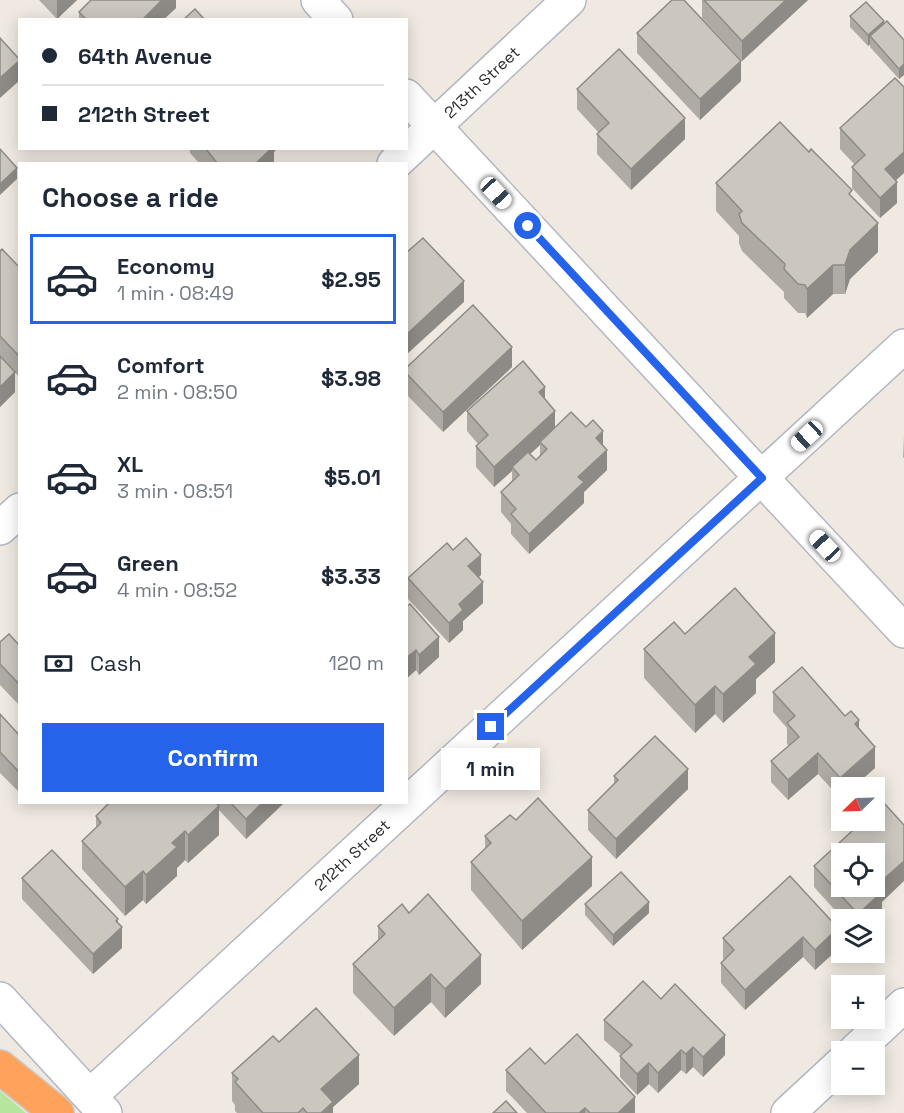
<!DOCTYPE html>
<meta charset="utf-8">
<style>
:root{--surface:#fff;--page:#f6f6f7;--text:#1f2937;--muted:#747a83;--line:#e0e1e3;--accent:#2563eb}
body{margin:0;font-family:"Space Grotesk",sans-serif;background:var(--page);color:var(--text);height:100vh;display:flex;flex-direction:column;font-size:22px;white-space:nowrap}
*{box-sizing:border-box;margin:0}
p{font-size:20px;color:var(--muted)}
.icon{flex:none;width:33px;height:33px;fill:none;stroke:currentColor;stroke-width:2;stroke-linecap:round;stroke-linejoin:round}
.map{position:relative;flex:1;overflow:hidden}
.sheet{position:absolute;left:18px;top:162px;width:390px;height:642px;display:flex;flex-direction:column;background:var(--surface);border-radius:0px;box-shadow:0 3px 15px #0003}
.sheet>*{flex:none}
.top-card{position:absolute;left:18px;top:18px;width:390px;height:132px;border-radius:0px;box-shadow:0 3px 15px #0003;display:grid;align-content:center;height:132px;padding:0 24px;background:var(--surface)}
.needle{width:39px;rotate:247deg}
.fabs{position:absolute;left:831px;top:777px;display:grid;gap:12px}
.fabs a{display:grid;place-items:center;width:54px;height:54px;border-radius:0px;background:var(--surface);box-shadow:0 3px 15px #0003;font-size:30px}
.end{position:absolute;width:27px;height:27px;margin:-14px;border:8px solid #2563eb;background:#fff;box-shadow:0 0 0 3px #fff}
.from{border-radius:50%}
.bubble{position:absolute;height:42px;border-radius:0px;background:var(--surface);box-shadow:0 3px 15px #0003;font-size:20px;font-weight:800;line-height:42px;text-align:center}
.car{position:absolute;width:18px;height:36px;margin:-18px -9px;border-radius:8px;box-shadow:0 0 4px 2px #0007;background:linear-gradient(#fff 24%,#345 0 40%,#fff 0 76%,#345 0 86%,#fff 0)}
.top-card b{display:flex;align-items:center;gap:21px;height:57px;font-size:22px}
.top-card b+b{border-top:2px solid var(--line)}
.top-card i{width:15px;height:15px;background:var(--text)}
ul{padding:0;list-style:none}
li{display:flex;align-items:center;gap:18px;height:90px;margin:0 12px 9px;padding:0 12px;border:3px solid transparent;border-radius:0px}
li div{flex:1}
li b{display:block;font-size:22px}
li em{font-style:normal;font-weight:800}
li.selected{border-color:var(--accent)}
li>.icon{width:54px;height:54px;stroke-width:1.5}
h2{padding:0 24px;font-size:27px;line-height:72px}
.pay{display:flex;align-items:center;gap:15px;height:66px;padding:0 24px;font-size:22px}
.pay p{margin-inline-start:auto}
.action{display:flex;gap:12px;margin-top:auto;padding:12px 24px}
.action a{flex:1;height:69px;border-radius:0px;background:var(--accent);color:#fff;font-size:24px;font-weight:800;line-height:69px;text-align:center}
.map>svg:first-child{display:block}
</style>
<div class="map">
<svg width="904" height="1113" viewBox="0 0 904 1113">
<rect width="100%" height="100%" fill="#efe9e1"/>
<polygon fill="#b6e59e" points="0,1091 26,1113 0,1113"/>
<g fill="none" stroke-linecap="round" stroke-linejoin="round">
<defs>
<g id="street">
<polyline points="318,0 336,20"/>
<polyline points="406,96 904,631"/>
<path id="s1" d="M394,164L569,0"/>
<polyline points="0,528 20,510"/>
<polyline points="854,1052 904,1005"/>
<path id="s2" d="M90,1096L904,346"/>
<polyline points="788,1113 842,1063"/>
</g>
<polyline id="secondary" points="0,999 105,1113"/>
<polyline id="highway" points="0,1067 57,1113"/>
</defs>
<use href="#street" stroke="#b4b7c1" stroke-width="36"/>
<use href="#secondary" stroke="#b4b7c1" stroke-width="36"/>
<use href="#highway" stroke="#c9c9c9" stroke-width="36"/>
<use href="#street" stroke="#fff" stroke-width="33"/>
<use href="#secondary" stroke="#fff" stroke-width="33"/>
<use href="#highway" stroke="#ffa35c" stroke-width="33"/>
</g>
<g fill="#afaba4" fill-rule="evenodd">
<polygon points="39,0 77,0 57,19"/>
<polygon points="176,0 176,8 163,20 79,20 79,12"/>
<polygon points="702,0 808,0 742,61 702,18"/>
<polygon points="850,16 884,23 904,40 904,75 899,79 870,47 870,44 868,46 850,27"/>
<polygon points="637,33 741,81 700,120 637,53"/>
<polygon points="904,87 904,173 895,181 897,203 880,218 852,188 852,167 855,165 840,149 840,128"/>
<polygon points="577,89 685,139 631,190 597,154 597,134 599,133 577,109"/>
<polygon points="190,148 277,148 274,152 274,164 200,164 190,153"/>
<polygon points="716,183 852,197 878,252 850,279 845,294 833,294 807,318 805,313 798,313 784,298 784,292 742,251 739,243 739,236 716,211"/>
<polygon points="0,251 20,268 20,377 15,373 15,392 0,407"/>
<polygon points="512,367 443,432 406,394 406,368"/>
<path d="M545,399L555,428L603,445L607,470L584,492V503L529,554L511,534V524L501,512V492L512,482V471L494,487L476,467V446L478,444L467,431V411ZM540,445V456L536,460L530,454Z"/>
<polygon points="904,436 904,458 903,457"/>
<polygon points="481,575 479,577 483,603 463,621 463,630 449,643 408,599 408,578"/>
<polygon points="406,607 439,657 419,675 416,670 406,679"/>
<polygon points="685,634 775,662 756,679 756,693 723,723 715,714 695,733 644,678 644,649"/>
<polygon points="0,642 18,644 20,642 20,706 0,685"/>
<polygon points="773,692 845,716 859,729 875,768 840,798 818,774 788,800 771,782 771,761 789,746 787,744 787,728 773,712"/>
<polygon points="0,714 20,736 20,793 0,773"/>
<polygon points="614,776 688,789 616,859 588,830 588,810 614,784"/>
<polygon points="110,802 285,802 246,839 219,810 219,835 188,863 185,860 177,868 177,876 146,904 143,900 125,916 82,869 82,841 96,828 96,816"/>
<polygon points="516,820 592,886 522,950 471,890 471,862 485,849 485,836"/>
<polygon points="814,866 882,902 882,912 874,920 844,920 814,887"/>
<polygon points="790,876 838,949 815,970 803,957 745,1010 721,983 721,963 724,960 723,958 723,938"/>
<polygon points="22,878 118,922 122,948 93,974 22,899"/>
<polygon points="585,904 649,913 613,946 585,915"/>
<polygon points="409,913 481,984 445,1018 431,1002 394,1036 353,993 353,964 378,940 378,926"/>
<polygon points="661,999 725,1055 703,1077 693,1067 686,1074 681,1070 658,1093 649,1084 637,1095 620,1077 620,1056 621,1055 604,1040 604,1020"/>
<polygon points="279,1042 359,1084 333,1107 333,1113 237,1113 235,1111 235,1105 232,1101 232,1073"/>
<polygon points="545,1064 635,1113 527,1113 506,1091 506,1070"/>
</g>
<g fill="#8e8b86">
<polygon points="57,0 77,0 57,19"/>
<polygon points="162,0 176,0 176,8 163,20 142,20"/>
<polygon points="786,0 808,0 742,61 742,41"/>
<polygon points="884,21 884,31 870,36 870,44 868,46 868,35"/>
<polygon points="20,60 20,80 0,98 0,78"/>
<polygon points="741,61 741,81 700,120 700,99"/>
<polygon points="904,64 904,75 899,79 899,69"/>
<polygon points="685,118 685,139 631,190 631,169"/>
<polygon points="266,148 277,148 274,152 274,164 255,164"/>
<polygon points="904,152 904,173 885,190 885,169"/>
<polygon points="17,168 17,179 0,195 0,184"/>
<polygon points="897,182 897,203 880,218 880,198"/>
<polygon points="878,223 878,252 850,279 845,294 845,265 850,250"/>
<polygon points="833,265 833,294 807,318 807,289"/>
<polygon points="464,281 464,302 406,355 406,335"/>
<polygon points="512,347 512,367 443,432 443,412"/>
<polygon points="15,372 15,392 0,407 0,387"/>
<polygon points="545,387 545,408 539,392"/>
<polygon points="555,411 555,431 540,442 540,445 514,469 512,467 512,471 494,487 494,467"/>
<polygon points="603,431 603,451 596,438"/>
<polygon points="607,450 607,470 584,492 584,503 529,554 529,534 578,477"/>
<polygon points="481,555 481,575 468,587 468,566"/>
<polygon points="483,582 483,603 463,621 463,630 449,643 449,623 459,604"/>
<polygon points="775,633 775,662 756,679 756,693 723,723 723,694 749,657"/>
<polygon points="439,637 439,657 419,675 419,655"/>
<polygon points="416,650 416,670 406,679 406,658"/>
<polygon points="715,686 715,714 695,733 695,705"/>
<polygon points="859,720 859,741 855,724"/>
<polygon points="875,747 875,768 852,788 842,788 842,797 840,798 840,778"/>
<polygon points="818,753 818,774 788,800 788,780"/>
<polygon points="688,769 688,789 616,859 616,839"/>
<polygon points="263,802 285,802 246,839 246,819"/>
<polygon points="219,806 219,835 188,863 188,835"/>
<polygon points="185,831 185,860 177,868 177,876 146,904 146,875 172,843"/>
<polygon points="592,857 592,886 522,950 522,921"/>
<polygon points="904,861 904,881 882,902 882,912 874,920 858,920 858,914 876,886"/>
<polygon points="143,871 143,900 125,916 125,887"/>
<polygon points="649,902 649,913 613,946 613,935"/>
<polygon points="118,919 118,932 122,927 122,948 93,974 93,954"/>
<polygon points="838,928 838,949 815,970 815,950"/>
<polygon points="803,937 803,957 745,1010 745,990"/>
<polygon points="481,955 481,984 445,1018 445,989"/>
<polygon points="431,974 431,1002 394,1036 394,1008"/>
<polygon points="725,1035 725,1055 703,1077 703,1057"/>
<polygon points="693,1047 693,1067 686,1074 686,1054"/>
<polygon points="681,1050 681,1070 658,1093 658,1073"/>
<polygon points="359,1055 359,1084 333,1107 333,1113 321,1113 321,1089"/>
<polygon points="649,1063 649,1084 637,1095 637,1074"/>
<polygon points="635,1097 635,1113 618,1113"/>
<polygon points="585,1108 585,1113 579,1113"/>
</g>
<g fill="#cbc7bf" stroke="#8e8b86" stroke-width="1.5" fill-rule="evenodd">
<polygon points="91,0 162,0 142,20 87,20 79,12"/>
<polygon points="672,0 684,0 741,61 700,99 637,33"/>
<polygon points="704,0 786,0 742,41"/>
<polygon points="866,2 884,21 868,35 850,16"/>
<polygon points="195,9 205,20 183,20"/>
<polygon points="887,21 904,40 904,64 899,69 870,36"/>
<polygon points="0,38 20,60 0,78"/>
<polygon points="619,49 685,118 631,169 597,134 609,123 577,89"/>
<polygon points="895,78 904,87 904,152 885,169 897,182 880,198 852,167 865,155 840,128"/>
<polygon points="780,122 809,152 811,149 852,190 849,194 878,223 850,250 845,265 833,265 807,289 805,285 798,284 784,269 785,264 742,223 739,214 742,211 716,183"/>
<polygon points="205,148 272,148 255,164 218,164"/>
<polygon points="0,149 17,168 0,184"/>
<polygon points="423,238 464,281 406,335 406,253"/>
<polygon points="2,249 20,268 20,357 0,336 0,251"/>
<polygon points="473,305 512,347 443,412 406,373 406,368"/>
<polygon points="0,356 15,372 0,387"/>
<polygon points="523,361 545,387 539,392 555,411 494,467 476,446 488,435 467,411"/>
<polygon points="571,412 586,427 593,420 603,431 596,438 607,450 578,477 584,482 529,534 511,514 516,509 501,492 519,475 512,467 528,452 536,460 547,449 540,442"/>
<polygon points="466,538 481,555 468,566 483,582 459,604 463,610 449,623 408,578 447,543 453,550"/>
<polygon points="735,588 775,633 749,657 756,664 723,694 715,686 695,705 644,649 674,622 685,634"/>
<polygon points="410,604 439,637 419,655 416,650 406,658 406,607"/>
<polygon points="9,634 18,644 20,642 20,685 0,664 0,642"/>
<polygon points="802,667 845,716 851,711 859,720 855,724 875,747 840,778 818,753 788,780 771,761 799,737 787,723 795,716 773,692"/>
<polygon points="0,714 20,736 20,773 0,752"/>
<polygon points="655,736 688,769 616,839 588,810 618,780 614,776"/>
<polygon points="538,798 592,857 522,921 471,862 491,843 485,836 510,815 516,820"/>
<polygon points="110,802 215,802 219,806 188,835 185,831 172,843 177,847 146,875 143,871 125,887 82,841 101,823 96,816"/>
<polygon points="230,802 263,802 246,819"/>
<path d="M884,803L904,825V861L876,886L882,892L858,914L814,866L864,820H874V811ZM842,854H874V886H842Z"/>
<polygon points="52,850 118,919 116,921 122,927 93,954 22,878"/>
<polygon points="621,872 649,902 613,935 585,904"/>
<polygon points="790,876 838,928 815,950 803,937 745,990 721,963 734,950 723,938"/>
<polygon points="428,894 481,955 445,989 431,974 394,1008 353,964 385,934 378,926 402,904 409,913"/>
<polygon points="643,981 661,999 675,984 725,1035 703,1057 693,1047 686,1054 681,1050 658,1073 649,1063 637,1074 620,1056 632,1045 604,1020"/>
<polygon points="316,1008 359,1055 321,1089 333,1102 321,1113 307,1113 303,1108 298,1113 263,1113 235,1082 238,1079 232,1073 273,1036 279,1042"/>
<polygon points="577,1034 635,1097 618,1113 590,1113 585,1108 579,1113 546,1113 506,1070 530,1048 545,1064"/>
<polygon points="506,1101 517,1113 493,1113"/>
</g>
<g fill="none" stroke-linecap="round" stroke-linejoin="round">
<polyline stroke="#2563eb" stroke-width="8" points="491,727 762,478 528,226"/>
</g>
<g text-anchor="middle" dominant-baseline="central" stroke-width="6" stroke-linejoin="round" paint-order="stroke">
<g font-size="16" fill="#2e2e2e" stroke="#fff">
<text stroke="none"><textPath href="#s1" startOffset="120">213th Street</textPath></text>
<text stroke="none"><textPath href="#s2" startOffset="356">212th Street</textPath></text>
</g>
</g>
</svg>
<div class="fabs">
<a><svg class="needle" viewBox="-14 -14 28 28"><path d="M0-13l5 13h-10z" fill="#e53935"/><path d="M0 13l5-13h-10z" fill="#747a83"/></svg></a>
<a><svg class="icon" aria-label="locate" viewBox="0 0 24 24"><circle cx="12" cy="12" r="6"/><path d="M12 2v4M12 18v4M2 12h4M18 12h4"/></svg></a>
<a><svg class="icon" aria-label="layers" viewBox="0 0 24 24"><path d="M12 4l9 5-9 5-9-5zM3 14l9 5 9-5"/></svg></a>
<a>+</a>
<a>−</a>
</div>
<i class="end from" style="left:528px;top:226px"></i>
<i class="end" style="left:491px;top:727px"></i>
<div class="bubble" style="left:441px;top:748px;width:99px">1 min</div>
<i class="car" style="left:496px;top:193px;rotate:137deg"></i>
<i class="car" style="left:807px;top:436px;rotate:227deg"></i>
<i class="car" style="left:825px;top:546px;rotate:317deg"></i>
<div class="top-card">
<b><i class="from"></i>64th Avenue</b>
<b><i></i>212th Street</b>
</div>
<section class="sheet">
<h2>Choose a ride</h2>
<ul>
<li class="selected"><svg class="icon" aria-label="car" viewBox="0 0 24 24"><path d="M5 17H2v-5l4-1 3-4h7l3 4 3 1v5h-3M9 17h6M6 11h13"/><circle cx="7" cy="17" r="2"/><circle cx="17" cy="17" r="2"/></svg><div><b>Economy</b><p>1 min · 08:49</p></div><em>$2.95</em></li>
<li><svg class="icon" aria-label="car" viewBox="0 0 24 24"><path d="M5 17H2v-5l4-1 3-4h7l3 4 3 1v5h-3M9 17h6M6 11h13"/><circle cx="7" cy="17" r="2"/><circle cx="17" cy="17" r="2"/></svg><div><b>Comfort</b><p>2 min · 08:50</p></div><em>$3.98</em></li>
<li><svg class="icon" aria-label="car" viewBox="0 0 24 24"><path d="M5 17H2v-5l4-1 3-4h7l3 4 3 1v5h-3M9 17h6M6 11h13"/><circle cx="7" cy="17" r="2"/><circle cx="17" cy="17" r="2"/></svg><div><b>XL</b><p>3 min · 08:51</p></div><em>$5.01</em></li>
<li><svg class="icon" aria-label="car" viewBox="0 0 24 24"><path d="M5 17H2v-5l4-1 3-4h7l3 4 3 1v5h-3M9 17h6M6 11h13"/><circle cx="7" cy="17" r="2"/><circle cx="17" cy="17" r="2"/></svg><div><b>Green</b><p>4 min · 08:52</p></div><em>$3.33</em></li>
</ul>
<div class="pay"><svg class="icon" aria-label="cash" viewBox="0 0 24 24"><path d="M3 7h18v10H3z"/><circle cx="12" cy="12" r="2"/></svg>Cash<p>120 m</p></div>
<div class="action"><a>Confirm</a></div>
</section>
</div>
